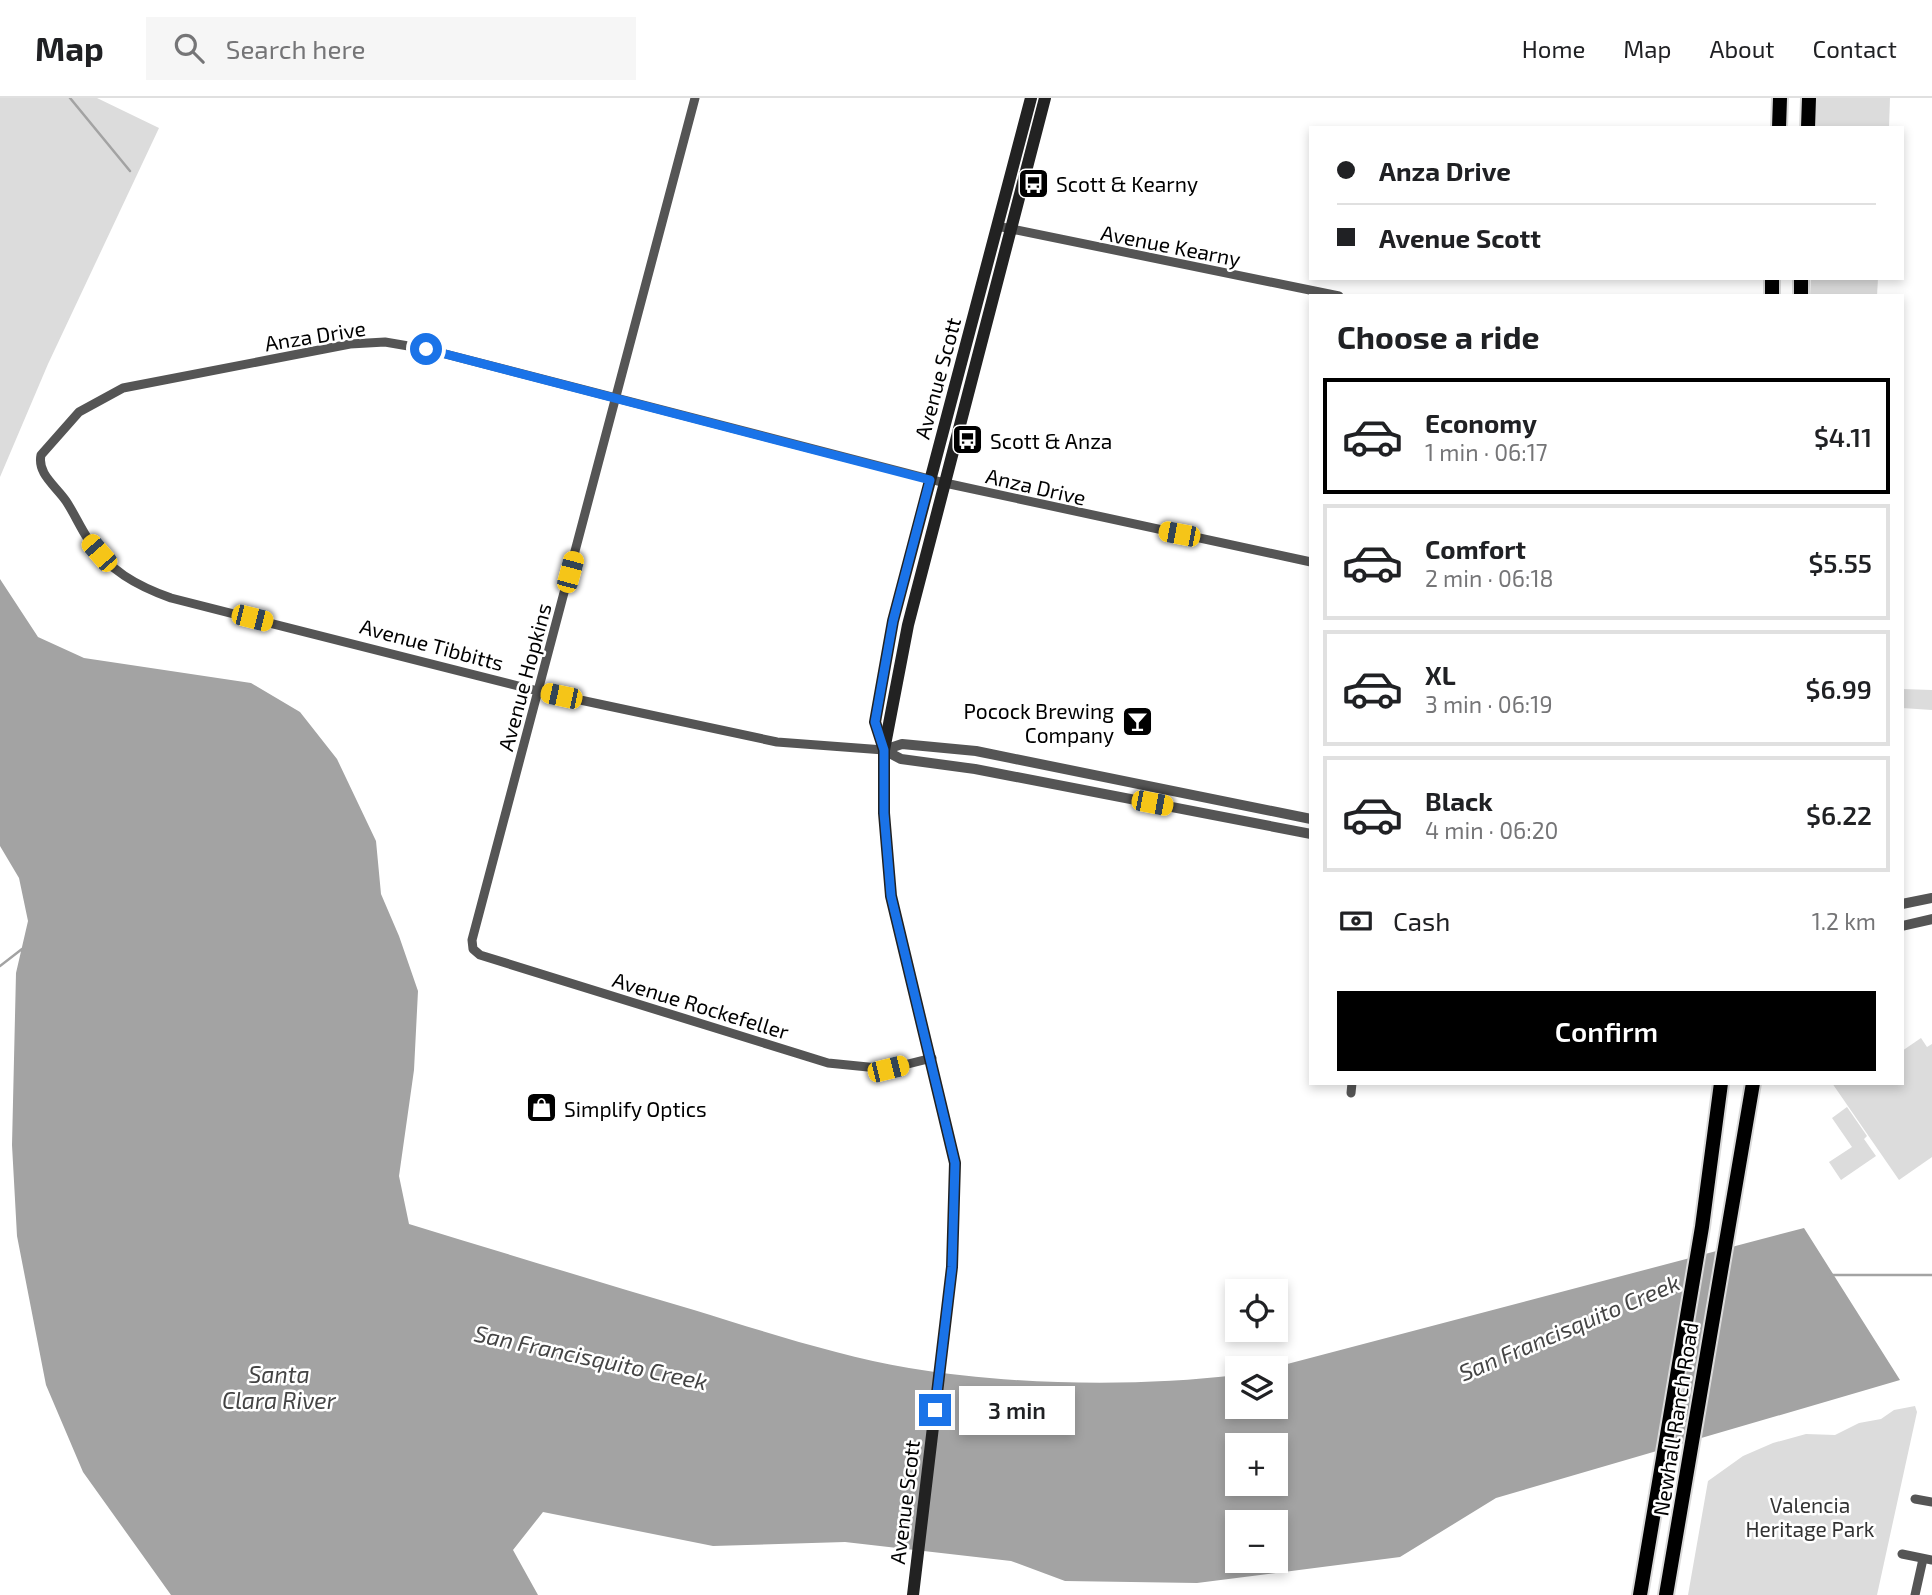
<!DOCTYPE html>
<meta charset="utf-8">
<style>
:root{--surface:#fff;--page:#f6f6f6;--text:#202124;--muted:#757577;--line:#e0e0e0;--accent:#000}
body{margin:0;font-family:"Exo 2",sans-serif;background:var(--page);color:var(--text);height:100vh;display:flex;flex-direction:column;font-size:26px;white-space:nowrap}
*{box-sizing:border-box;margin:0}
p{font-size:23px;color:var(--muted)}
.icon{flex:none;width:38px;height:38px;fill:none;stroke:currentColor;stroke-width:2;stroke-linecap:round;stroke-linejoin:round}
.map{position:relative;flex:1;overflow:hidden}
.sheet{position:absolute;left:1309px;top:196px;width:595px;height:791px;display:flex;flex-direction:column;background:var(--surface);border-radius:0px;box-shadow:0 4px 10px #0003}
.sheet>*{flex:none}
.hud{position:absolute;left:1309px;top:28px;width:595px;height:154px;border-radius:0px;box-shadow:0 4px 10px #0003;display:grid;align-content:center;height:154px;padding:0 28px;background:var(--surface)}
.tools{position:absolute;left:1225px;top:1181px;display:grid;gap:14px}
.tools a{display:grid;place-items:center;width:63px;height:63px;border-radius:0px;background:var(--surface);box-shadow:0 4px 10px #0003;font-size:35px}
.end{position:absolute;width:32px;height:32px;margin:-16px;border:9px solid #1a73e8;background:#fff;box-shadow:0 0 0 4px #fff}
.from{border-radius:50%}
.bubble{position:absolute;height:49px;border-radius:0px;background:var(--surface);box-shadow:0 4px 10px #0003;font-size:23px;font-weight:600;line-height:49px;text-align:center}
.car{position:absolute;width:21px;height:42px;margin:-21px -10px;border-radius:9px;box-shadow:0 0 5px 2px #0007;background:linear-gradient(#f5c518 24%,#345 0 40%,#f5c518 0 76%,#345 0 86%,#f5c518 0)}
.hud b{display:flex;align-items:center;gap:24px;height:66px;font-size:26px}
.hud b+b{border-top:2px solid var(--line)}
.hud i{width:18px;height:18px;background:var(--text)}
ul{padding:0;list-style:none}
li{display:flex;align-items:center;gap:21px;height:116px;margin:0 14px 10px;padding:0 14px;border:4px solid var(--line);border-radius:0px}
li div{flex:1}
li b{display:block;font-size:26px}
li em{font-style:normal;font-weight:600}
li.on{border-color:var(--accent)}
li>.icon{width:63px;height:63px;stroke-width:1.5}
h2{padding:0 28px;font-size:32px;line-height:84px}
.pay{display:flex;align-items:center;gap:18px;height:77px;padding:0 28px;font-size:26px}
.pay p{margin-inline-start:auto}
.action{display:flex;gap:14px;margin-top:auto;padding:14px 28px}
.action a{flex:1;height:80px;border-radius:0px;background:var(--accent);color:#fff;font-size:28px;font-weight:600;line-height:80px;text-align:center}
header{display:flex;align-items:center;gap:42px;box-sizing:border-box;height:98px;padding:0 35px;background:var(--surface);border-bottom:2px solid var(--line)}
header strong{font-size:33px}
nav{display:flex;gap:38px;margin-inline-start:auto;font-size:24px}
.search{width:490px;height:63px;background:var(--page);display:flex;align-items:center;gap:18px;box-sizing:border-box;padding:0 24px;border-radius:0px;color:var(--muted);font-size:26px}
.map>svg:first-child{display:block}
</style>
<header>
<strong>Map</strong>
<div class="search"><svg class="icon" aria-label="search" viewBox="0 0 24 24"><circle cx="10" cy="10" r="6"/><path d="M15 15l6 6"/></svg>Search here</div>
<nav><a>Home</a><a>Map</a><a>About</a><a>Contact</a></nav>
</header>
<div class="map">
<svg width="1932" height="1497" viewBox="0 0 1932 1497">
<rect width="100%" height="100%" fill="#fff"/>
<g fill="#dcdcdc">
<polygon points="0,0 97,0 159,30 48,266 0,379"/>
<polygon points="1817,0 1890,0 1889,30 1816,30"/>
<polygon points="1811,180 1878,180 1877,198 1810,198"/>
<polygon points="1902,591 1932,592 1932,612 1902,610"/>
<polygon points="1921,940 1927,949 1932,946 1932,1059 1899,1082 1832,985 1902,985 1902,953"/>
<polygon points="1847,1009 1867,1038 1864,1041 1876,1058 1841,1082 1829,1064 1852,1049 1832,1020"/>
<polygon points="1915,1308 1917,1314 1877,1497 1688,1497 1708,1383 1743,1358 1773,1345 1806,1336 1835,1337 1859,1325 1881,1321 1894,1312"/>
</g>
<path fill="#a3a3a3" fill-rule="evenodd" d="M0,481L38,539L84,560L251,585L300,614L337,661L376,743L381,796L399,838L418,893L414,972L399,1078L409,1126C504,1155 599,1184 694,1212C762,1233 839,1258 909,1270C1009,1287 1137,1289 1237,1277V1309H1276V1270H1272L1804,1130L1900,1282L1496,1400L1400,1459L1197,1485L1065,1483L1011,1463L845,1444L713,1448L543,1414L513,1452L538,1497H171L83,1374L46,1287L17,1138L12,1047L16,875L28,823L19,780L0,748ZM1237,1348H1276V1386H1237ZM1237,1424H1276V1463H1237Z"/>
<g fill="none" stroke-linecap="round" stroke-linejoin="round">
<g stroke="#a3a3a3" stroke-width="2.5">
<polyline points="70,0 130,73"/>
<polyline points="0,868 22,851"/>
<polyline points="1830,1177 1932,1177"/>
</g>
<defs>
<g id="primary">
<polyline points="1779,30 1780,0"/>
<polyline points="1808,30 1809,0"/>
<polyline points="1772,198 1772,180"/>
<polyline points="1801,198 1801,180"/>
<polyline points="1640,1497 1702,1129 1721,985"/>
<polyline points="1666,1497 1753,985"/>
</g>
</defs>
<use href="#primary" stroke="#dbdbdb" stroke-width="18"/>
<g stroke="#555" stroke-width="9">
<polyline points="695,0 472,842 473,851 480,857 828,965 888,971 932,960"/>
<polyline points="997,128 1339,198"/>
<path d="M884,652L777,644L538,593L171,500C137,488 108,472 88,441C80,429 74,415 66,403C56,388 37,376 41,357L79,314L123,290L350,246L385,244L426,251L945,385L1311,464"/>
<polyline points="1351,995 1352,985"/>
<polyline points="1915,1401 1932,1404"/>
<polyline points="1902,1456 1932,1462"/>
<polyline points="1915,1497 1923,1461"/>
</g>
<g stroke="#555" stroke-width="10">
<polyline points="884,652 901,661 975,671 1311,736"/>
<polyline points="884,652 902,646 976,653 1311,721"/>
<polyline points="1902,806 1932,800"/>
<polyline points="1902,828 1932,821"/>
</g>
<g stroke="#222" stroke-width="12">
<polyline points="884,652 875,624 893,523 1031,0"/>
<polyline points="913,1497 952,1169 955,1065 891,798 884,715 884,652 908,527 1045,0"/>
</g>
<use href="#primary" stroke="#000" stroke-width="14"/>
</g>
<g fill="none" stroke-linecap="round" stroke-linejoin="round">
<polyline stroke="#1a73e8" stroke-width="9" points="426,251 930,382 893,523 875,624 884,652 884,715 891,798 955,1065 952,1169 935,1312"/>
</g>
<defs>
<symbol id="bus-square" viewBox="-11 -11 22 22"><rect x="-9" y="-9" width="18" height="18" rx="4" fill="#000" stroke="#fff"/><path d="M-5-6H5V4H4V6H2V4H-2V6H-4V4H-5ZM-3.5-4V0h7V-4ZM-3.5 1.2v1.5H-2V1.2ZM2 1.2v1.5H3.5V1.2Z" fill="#fff"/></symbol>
<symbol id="bar-square" viewBox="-11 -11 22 22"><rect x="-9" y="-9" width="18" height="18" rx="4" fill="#000" stroke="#fff"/><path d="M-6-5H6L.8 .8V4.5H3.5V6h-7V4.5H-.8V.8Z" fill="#fff"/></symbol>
<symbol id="shop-square" viewBox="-11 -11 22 22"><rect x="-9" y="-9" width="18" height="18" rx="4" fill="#000" stroke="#fff"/><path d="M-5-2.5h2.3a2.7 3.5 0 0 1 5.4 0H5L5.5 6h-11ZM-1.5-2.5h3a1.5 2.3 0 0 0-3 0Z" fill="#fff"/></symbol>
</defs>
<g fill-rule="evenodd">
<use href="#bus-square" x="1016" y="68" width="35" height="35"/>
<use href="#bus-square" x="950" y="324" width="35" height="35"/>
<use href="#bar-square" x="1120" y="606" width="35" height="35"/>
<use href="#shop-square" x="524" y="992" width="35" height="35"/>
</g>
<g text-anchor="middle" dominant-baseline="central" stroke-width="5" stroke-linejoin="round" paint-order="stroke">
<g font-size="21" fill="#000" stroke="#fff" text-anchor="start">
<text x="1056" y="85">Scott &amp; Kearny</text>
<text x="990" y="342">Scott &amp; Anza</text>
<text x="1114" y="612" text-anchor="end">Pocock Brewing<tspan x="1114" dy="24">Company</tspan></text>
<text x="564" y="1010">Simplify Optics</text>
</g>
<g font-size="21" fill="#000" stroke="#fff">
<text transform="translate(1171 147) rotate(11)">Avenue Kearny</text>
<text transform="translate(315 237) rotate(-9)">Anza Drive</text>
<text transform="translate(937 280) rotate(-75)">Avenue Scott</text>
<text transform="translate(1036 388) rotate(13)">Anza Drive</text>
<text transform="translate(432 546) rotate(15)">Avenue Tibbitts</text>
<text transform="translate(524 579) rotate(-75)">Avenue Hopkins</text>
<text transform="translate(701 907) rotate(17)">Avenue Rockefeller</text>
<text transform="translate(1675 1321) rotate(-81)">Newhall Ranch Road</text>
<text transform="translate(904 1404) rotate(-83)">Avenue Scott</text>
</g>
<g font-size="21" fill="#333" stroke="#fff">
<text x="1810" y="1406">Valencia<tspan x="1810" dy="24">Heritage Park</tspan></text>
</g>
<g font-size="23" font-style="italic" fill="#444" stroke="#fff">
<text transform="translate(1569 1229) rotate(-23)">San Francisquito Creek</text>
<text transform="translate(591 1259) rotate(12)">San Francisquito Creek</text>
<text x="279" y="1276">Santa<tspan x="279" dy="26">Clara River</tspan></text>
</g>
</g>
</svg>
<div class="tools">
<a><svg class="icon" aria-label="locate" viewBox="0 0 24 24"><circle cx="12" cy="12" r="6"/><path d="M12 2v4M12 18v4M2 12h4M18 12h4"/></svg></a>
<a><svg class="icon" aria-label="layers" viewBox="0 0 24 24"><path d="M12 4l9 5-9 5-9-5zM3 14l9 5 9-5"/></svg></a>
<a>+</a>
<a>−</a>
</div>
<i class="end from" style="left:426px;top:251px"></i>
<i class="end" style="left:935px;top:1312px"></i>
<div class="bubble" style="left:959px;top:1288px;width:116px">3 min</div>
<i class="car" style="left:1179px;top:436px;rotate:281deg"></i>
<i class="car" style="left:99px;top:455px;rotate:319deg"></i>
<i class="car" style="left:570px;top:474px;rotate:15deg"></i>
<i class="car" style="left:252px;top:520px;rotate:104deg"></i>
<i class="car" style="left:561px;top:598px;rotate:282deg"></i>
<i class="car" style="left:1152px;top:705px;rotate:101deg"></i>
<i class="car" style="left:888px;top:971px;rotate:76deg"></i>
<div class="hud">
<b><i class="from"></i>Anza Drive</b>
<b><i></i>Avenue Scott</b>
</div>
<section class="sheet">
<h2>Choose a ride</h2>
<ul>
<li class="on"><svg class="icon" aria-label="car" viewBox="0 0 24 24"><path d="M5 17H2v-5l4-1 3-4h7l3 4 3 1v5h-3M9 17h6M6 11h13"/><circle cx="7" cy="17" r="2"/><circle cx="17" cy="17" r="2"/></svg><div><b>Economy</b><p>1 min · 06:17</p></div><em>$4.11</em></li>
<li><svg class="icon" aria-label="car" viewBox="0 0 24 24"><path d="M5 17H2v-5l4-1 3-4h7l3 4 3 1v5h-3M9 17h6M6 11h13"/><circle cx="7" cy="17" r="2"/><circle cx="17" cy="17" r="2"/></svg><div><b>Comfort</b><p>2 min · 06:18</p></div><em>$5.55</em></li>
<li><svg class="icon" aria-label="car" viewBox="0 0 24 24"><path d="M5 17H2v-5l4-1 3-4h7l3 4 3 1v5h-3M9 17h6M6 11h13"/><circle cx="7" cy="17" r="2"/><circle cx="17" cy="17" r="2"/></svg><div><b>XL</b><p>3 min · 06:19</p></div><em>$6.99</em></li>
<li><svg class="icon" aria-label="car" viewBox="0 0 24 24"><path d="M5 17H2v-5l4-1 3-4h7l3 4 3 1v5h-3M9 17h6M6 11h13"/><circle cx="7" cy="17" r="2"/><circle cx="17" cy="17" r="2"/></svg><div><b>Black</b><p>4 min · 06:20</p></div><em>$6.22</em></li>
</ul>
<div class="pay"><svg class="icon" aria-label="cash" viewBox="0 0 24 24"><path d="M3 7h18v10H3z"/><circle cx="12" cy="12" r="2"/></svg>Cash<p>1.2 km</p></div>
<div class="action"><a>Confirm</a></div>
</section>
</div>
